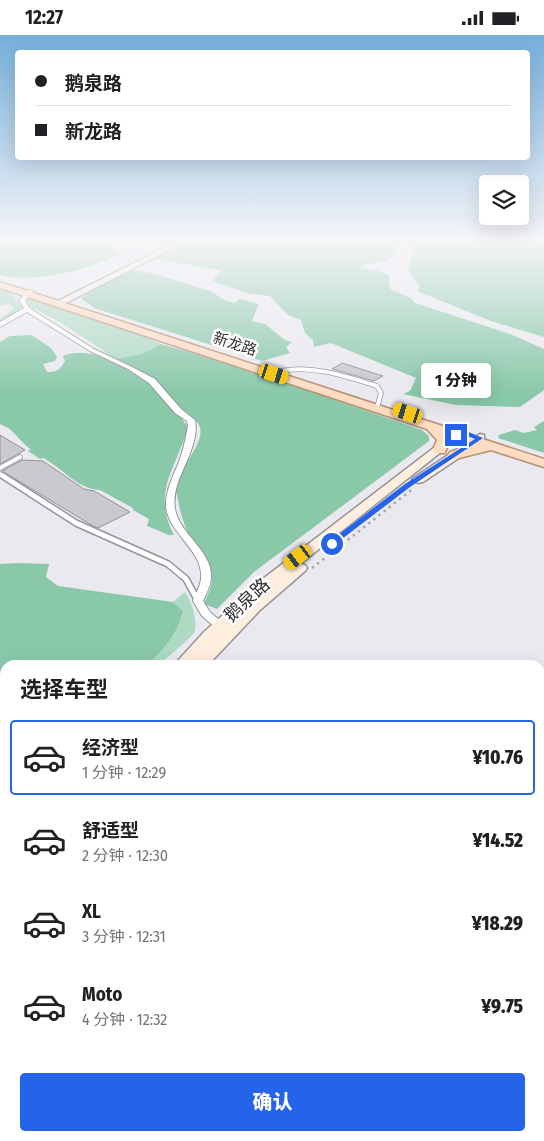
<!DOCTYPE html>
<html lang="zh">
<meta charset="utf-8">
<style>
:root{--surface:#fff;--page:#f6f6f6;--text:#202124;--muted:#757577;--line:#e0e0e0;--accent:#2563eb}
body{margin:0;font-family:"Fira Sans Condensed","Noto Sans SC",sans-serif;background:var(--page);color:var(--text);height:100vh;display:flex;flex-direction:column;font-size:19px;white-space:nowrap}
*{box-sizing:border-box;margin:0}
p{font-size:16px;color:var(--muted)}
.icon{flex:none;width:28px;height:28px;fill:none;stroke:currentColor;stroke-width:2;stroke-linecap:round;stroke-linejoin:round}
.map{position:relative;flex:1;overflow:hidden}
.side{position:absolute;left:0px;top:625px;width:545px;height:481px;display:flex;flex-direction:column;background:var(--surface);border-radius:15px 15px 0 0;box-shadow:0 5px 20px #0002}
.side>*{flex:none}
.top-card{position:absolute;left:15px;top:15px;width:515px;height:110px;border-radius:5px;box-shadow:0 5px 20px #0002;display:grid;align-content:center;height:110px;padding:0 20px;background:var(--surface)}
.controls{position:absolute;left:479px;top:140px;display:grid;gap:10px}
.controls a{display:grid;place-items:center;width:50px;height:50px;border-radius:5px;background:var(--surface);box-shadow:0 5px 20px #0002;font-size:25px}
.end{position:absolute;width:22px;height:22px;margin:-11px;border:6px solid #2563eb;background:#fff;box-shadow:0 0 0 2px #fff}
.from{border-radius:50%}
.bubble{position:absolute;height:35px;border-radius:5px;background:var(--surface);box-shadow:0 5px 20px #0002;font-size:16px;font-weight:800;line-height:35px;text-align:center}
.car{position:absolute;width:15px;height:30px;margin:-15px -8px;border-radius:6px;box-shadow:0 0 4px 1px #0007;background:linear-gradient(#f5c518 24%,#345 0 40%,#f5c518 0 76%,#345 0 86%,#f5c518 0)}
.top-card b{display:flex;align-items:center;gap:18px;height:48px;font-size:19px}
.top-card b+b{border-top:1px solid var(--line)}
.top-card i{width:12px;height:12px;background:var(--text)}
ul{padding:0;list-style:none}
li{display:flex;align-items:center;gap:15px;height:75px;margin:0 10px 8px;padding:0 10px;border:2px solid transparent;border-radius:5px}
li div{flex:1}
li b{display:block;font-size:19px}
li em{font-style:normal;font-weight:800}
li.selected{border-color:var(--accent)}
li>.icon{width:45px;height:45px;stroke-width:1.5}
h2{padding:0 20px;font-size:22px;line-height:60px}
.cta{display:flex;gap:10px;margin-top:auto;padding:10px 20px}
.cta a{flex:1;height:58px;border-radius:5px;background:var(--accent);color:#fff;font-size:20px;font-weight:800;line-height:58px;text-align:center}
.status{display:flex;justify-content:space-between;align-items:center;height:35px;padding:0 25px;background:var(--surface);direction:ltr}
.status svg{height:14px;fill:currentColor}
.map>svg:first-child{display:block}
</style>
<div class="status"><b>12:27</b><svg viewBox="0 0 49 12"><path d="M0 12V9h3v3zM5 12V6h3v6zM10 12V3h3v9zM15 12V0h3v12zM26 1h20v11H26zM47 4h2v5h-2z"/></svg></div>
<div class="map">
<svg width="544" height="1106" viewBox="0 0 544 1106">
<rect width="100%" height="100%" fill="#eae9ef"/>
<g fill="#aedac4">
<polygon points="0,253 8,256 21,271 18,278 0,288 0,284 14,274 10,269 0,271"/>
<polygon points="32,263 124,293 161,309 142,319 116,324 60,287 32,273 25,266"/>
<path d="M185,557C191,565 199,589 194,598C190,604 166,623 159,630H148C165,613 177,600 183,576L173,567Z"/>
<polygon points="0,681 5,681 5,757 0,755"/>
</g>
<g fill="#89c9aa">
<path d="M0,205H104L118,217L117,221C80,236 40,248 0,240Z"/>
<path d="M195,205H393L396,217C388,229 379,228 365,229L362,233L379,236L389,241L390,254L411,263L415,268L510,299L544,314V355L520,372L456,370L403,359L410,356L416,343L331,308L314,312L313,305L305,298L301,285L288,280L270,261L246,258L213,246L221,235L154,224Z"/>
<polygon points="416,205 544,205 544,302 491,286 417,256 420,252 408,234"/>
<path d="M130,235C158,237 181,248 207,255C217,258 223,267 235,268L240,264L259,269L252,286L265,289L285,305L292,307L286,312L290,318L262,326L94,273L81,263Z"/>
<path d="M32,300L51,313L57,322L55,326L43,329L47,337C57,337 60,335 65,326L63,321C89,310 125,329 146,345C161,357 177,376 188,392C177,433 151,456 174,500H169L147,491L149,484L133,475V473L100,455C79,455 61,432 43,423L40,424L28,416L31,414C18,406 16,395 0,389V307L10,301Z"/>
<path d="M161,309L227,328L396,386L422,395L429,401V406L254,537L217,574L204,569C207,560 212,553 212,544C212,528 201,519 193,507C184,492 180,477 177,460C174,434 208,408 199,390C195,383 188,379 182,374C161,353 145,334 116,324L142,319Z"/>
<polygon points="544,386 544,418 498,403 499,400 515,395 524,398 537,395 534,392"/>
<path d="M20,528L49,529L46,542L58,551L173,567L183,576C177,600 165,613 148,630H5V681H0V529Z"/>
</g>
<g fill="#cac9cf" stroke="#939298">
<polygon points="342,328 383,341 374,346 332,334"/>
<polygon points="0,400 25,415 0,429"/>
<polygon points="22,425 43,426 84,454 94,456 130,477 98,493 93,491 2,436"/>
</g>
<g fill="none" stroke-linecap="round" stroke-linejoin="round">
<defs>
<g id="lane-far1">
<path d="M280,336C314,330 345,341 377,351L381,358L378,369"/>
<polyline points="0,433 20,422"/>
<polyline points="0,439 5,442"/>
</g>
<polyline id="lane" points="3,441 76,488 168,529 186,544 198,566"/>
<path id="street" d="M29,255L34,256L25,265L29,273L94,314L132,332L155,344L181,374L195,385C201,415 170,444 175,474C180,500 214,517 211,544C210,552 206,559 203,566L210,577L224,589L225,591L224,593H216L202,581L193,566C195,559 200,552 201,544C204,516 169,499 166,472C165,455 174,440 180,424C184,413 186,401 188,390L187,386L175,378L149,348L128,334L90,316L27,277L0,292V287L24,273L19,265Z"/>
<g id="secondary">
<polygon points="180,205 189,205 66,268 58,266"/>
<polygon points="461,392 467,396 465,398 300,529 305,530 307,533 305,536 260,575 208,630 174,630 204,597 264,543"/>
<polygon points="480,399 484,400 484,406 423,447 418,448 412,444"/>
<polygon points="5,935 5,969 0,971 0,937"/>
<polygon points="5,1002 5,1041 0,1043 0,1004"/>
</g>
<polygon id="primary" points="0,247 544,424 544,432 491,415 455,424 450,423 448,420 450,417 475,410 448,401 450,404 445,418 435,418 433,415 437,405 427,394 0,253"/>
</defs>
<use href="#lane-far1" stroke="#95949a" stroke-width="5.5"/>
<use href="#lane" stroke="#95949a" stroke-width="8"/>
<use href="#street" stroke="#95949a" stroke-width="2"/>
<use href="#secondary" stroke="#95949a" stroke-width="3"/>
<use href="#primary" stroke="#b49175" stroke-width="3"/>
<polyline stroke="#a9a8ad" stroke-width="2.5" stroke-dasharray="2.5 4" stroke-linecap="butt" points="312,533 414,453"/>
<g stroke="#a9a8ad" stroke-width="4" stroke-dasharray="4 5.5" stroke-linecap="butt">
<polyline points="0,914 5,900"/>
<polyline points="0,1102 5,1081"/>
</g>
<use href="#lane-far1" stroke="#fff" stroke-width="4"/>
<use href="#lane" stroke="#fff" stroke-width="5"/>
<use href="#street" fill="#fff" fill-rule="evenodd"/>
<use href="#secondary" fill="#feeee0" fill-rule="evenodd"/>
<use href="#primary" fill="#fddcc2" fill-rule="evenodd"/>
</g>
<linearGradient id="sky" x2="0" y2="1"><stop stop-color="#75afdb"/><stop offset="0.57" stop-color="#f6f5f8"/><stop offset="1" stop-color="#f6f5f8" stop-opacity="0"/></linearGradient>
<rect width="544" height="359" fill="url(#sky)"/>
<polygon fill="#2563eb" points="461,394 483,403 410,452 334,510 329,510 329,507 405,449 475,404 462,399 454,401 454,399"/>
<g text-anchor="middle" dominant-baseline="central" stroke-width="5" stroke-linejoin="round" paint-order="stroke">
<g font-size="15" fill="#303032" stroke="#fff">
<text transform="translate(235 309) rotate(18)">新龙路</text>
</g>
<g font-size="18" fill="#303032" stroke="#fff">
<text transform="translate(247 565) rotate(-43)">鹅泉路</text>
</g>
</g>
</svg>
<div class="controls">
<a><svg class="icon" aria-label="layers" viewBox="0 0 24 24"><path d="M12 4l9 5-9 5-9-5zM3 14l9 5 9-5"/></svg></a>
</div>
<i class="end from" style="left:332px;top:509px"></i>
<i class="end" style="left:456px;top:400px"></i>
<div class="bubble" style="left:421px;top:328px;width:70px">1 分钟</div>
<i class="car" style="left:274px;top:339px;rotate:108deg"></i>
<i class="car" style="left:408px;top:378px;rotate:288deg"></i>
<i class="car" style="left:298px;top:522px;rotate:233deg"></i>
<div class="top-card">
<b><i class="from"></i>鹅泉路</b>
<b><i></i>新龙路</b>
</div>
<section class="side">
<h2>选择车型</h2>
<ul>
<li class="selected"><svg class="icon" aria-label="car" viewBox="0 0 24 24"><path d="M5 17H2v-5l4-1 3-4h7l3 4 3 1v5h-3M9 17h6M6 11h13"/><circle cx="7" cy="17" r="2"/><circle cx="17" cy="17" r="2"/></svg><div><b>经济型</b><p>1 分钟 · 12:29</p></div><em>¥10.76</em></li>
<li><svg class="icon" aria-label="car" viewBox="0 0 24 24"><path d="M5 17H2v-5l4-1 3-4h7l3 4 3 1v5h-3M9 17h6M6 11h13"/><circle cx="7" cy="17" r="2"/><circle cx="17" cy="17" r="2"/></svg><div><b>舒适型</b><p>2 分钟 · 12:30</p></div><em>¥14.52</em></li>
<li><svg class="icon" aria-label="car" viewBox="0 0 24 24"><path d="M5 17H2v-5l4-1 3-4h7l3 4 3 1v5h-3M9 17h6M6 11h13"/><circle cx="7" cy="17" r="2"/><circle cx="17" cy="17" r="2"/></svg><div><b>XL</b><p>3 分钟 · 12:31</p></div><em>¥18.29</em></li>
<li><svg class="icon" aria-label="car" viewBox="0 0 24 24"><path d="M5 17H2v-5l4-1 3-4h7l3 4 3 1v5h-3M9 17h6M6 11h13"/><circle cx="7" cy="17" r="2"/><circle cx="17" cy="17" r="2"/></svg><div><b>Moto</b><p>4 分钟 · 12:32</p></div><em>¥9.75</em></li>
</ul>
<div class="cta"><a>确认</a></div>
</section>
</div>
